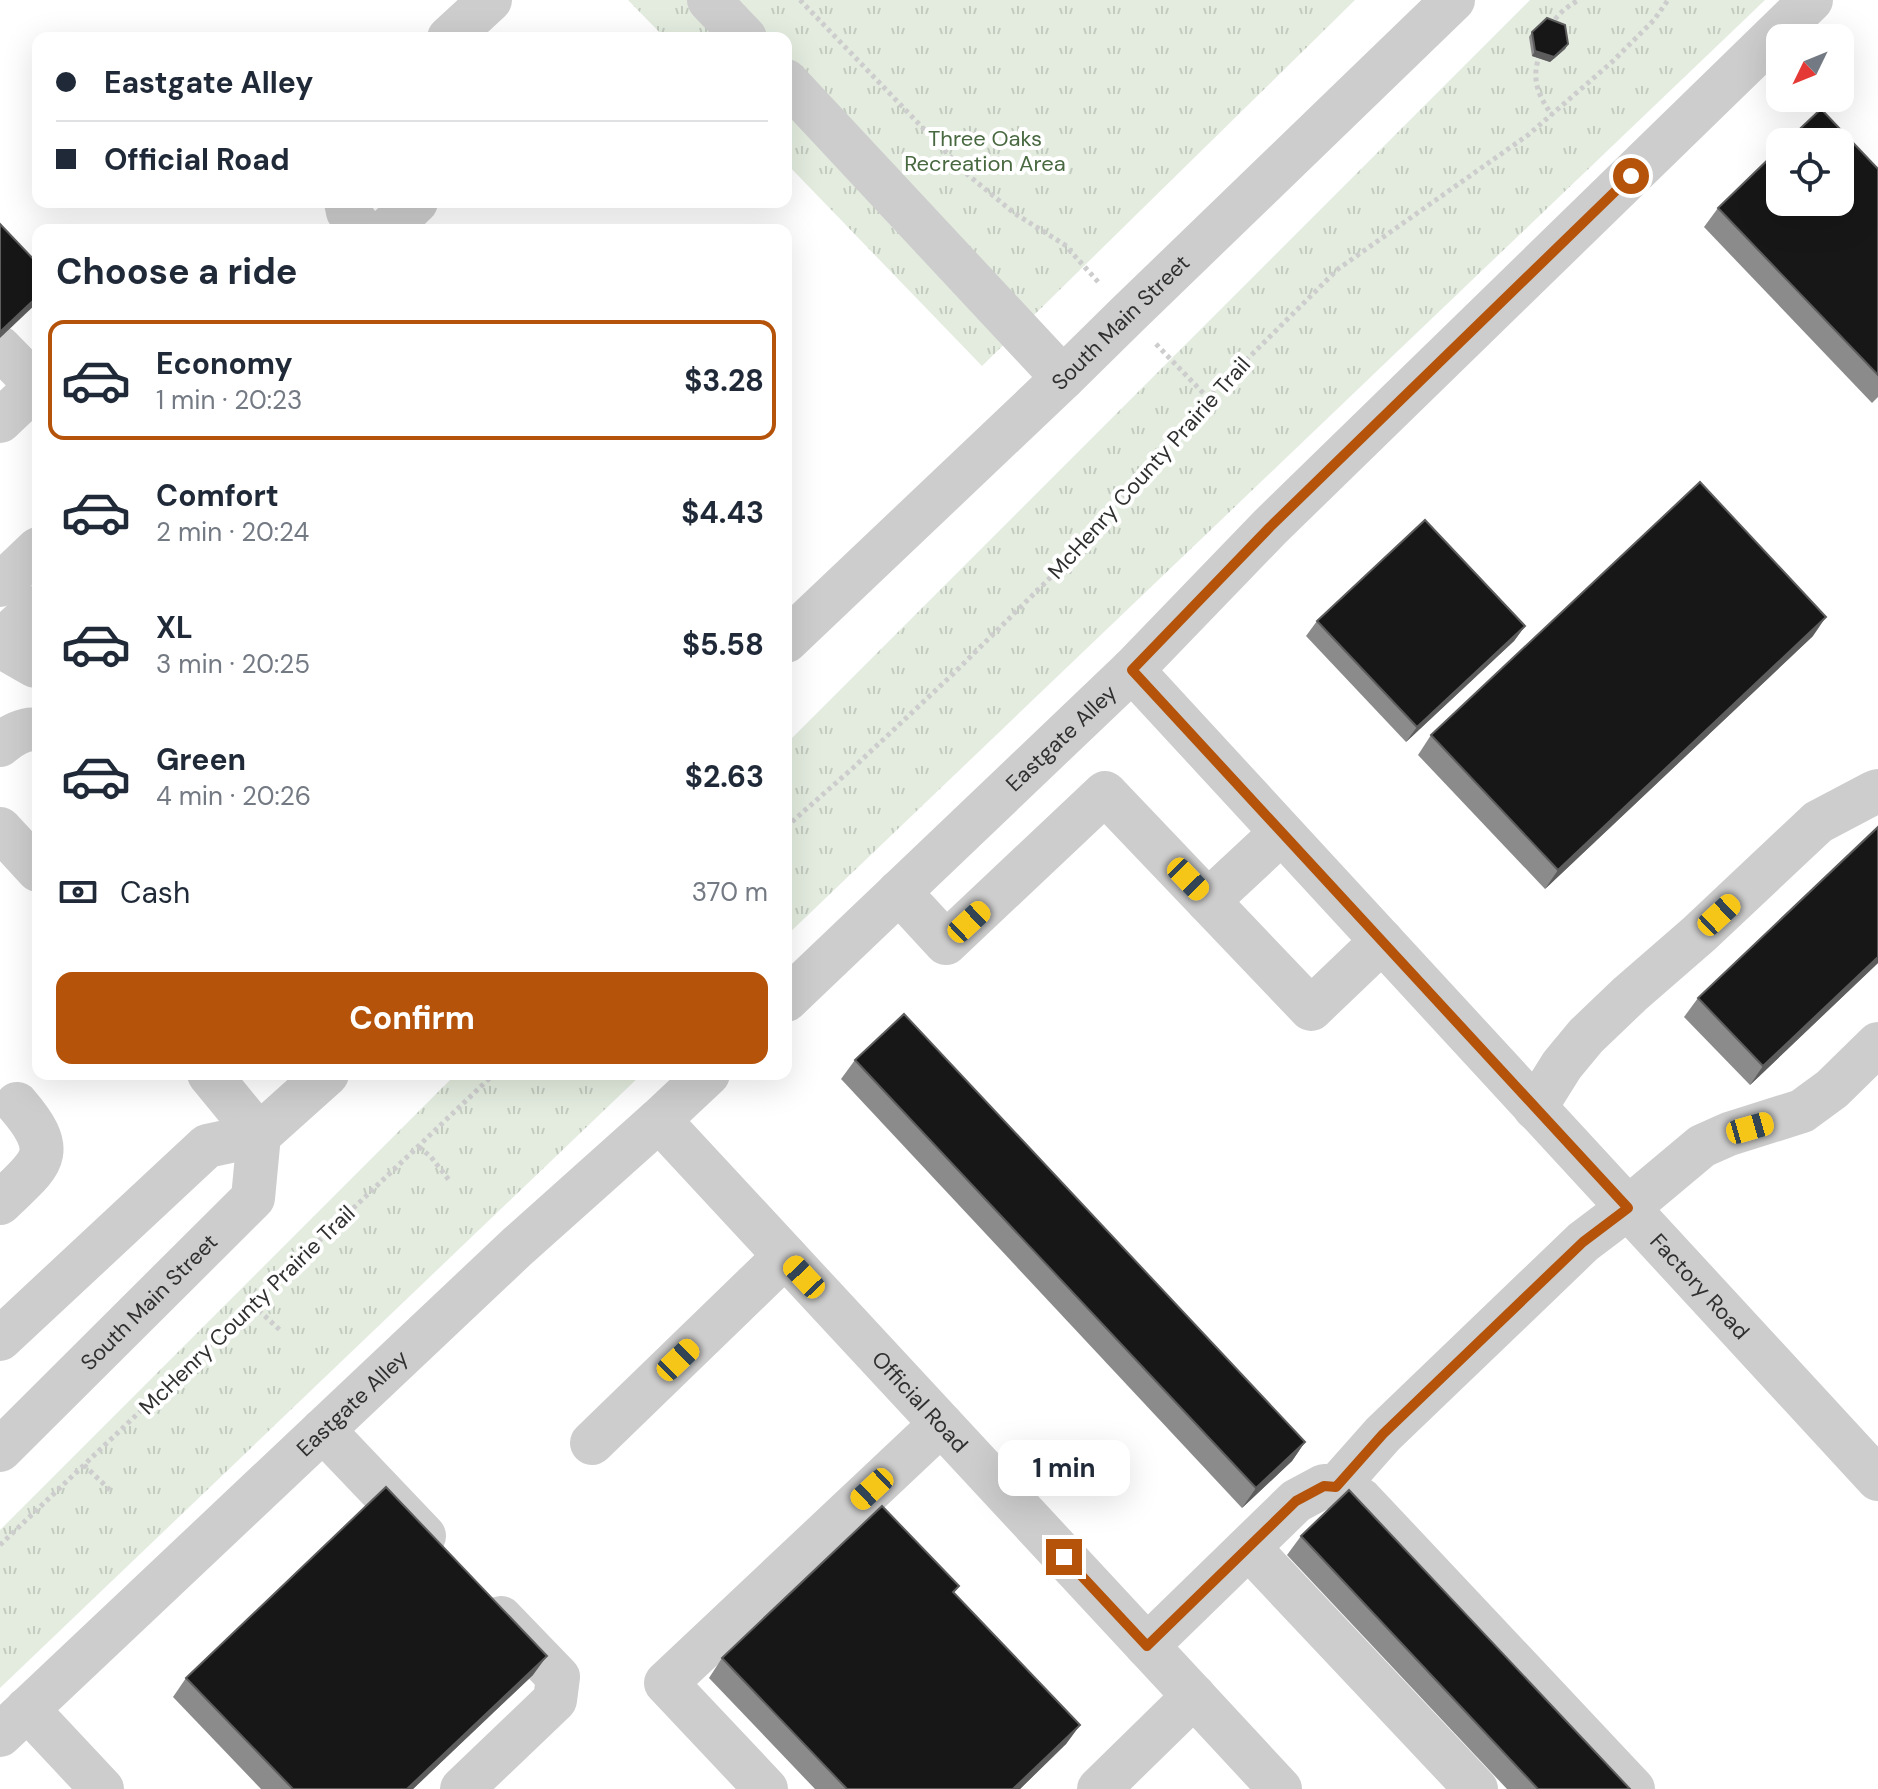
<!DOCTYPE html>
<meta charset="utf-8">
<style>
:root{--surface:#fff;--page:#f6f6f7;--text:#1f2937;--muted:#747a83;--line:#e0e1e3;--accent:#b45309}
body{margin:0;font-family:"DM Sans",sans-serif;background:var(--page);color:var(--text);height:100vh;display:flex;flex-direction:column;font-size:30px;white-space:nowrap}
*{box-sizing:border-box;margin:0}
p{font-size:26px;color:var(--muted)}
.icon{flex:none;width:44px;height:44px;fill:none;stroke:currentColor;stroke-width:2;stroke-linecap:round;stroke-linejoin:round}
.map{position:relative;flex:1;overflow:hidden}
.panel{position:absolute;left:32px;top:224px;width:760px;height:856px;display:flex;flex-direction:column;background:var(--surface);border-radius:16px;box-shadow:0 8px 32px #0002}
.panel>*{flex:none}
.banner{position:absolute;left:32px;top:32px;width:760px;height:176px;border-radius:16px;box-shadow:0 8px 32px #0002;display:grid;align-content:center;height:176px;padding:0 24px;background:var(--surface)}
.needle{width:52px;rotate:227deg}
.tools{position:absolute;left:1766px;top:24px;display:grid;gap:16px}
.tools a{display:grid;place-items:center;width:88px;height:88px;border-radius:16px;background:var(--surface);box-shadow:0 8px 32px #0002;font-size:40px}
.end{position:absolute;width:36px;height:36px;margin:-18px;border:10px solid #b45309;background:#fff;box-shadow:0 0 0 4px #fff}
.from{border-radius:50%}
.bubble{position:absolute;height:56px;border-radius:16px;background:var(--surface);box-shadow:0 8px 32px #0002;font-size:26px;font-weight:700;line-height:56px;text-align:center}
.car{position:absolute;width:24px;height:48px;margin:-24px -12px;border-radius:10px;box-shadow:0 0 6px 2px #0007;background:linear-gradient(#f5c518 24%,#345 0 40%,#f5c518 0 76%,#345 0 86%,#f5c518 0)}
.banner b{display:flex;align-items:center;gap:28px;height:76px;font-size:30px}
.banner b+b{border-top:2px solid var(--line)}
.banner i{width:20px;height:20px;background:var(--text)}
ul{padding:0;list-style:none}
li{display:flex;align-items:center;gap:24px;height:120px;margin:0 16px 12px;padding:0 8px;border:4px solid transparent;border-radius:16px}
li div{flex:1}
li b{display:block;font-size:30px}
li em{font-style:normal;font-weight:700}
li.selected{border-color:var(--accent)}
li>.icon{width:72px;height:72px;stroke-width:1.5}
h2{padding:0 24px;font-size:36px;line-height:96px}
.pay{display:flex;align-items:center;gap:20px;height:88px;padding:0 24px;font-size:30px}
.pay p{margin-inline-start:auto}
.action{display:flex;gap:16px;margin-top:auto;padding:16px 24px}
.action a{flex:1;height:92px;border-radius:16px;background:var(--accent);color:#fff;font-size:32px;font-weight:700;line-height:92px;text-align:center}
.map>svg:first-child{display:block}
</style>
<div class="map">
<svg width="1878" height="1789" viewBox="0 0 1878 1789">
<defs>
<pattern id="grass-tufts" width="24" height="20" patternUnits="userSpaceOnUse" patternTransform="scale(2)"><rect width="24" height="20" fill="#e3ecdf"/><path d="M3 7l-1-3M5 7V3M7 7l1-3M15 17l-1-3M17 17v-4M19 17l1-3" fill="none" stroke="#c3cbc0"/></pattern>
</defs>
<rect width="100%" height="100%" fill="#fff"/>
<g fill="url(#grass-tufts)">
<polygon points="628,0 1355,0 982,366 786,163 786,38 665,38"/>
<polygon points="1530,0 1765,0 786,936 786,744"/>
<polygon points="456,1074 642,1074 0,1688 0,1530"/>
</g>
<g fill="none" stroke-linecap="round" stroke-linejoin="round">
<g stroke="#cdcdcd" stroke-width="5" stroke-dasharray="4 4" stroke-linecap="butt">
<polyline points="800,0 967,174 1014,213 1065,245 1100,284"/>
<path d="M1551,26C1556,15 1569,5 1579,0"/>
<path d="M1540,54C1531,78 1537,94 1552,115"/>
<polyline points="1156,344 1207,397"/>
<polyline points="786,827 854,767 953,674 1058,570 1208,398 1338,269 1528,135 1612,62 1654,20 1668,0"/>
<polyline points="419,1147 431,1157 449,1180"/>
<polyline points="253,1305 281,1331"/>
<polyline points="84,1465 112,1492"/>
<polyline points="0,1545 494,1074"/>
</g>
<g stroke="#cdcdcd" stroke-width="44">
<polyline points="709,0 745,38"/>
<polyline points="449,38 490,0"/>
<polyline points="786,81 1063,378"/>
<polyline points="346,202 348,212 362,230"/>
<polyline points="387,230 416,202"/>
<polyline points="0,348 37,386 0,421"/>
<polyline points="0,585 38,549"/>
<polyline points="0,639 4,638 38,607"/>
<path id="s1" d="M786,641L1063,378L1128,314L1453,0"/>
<polyline points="0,646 35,666 38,665"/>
<path id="s2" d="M1132,670L1878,1479"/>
<path d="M0,745C10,736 25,727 38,730"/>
<polyline points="0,829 38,870"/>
<polyline points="899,892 946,943 1105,793 1311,1009 1382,941"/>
<polyline points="1208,901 1281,833"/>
<path id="s3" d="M786,1000L1132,670L1270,527L1811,0"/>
<polyline points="209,1074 259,1135"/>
<polyline points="1535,1108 1562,1065 1586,1036 1630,994 1699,934 1818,822 1873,793 1878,791"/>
<path id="s4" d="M659,1120L1280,1789"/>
<path d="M0,1203C40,1164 61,1155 17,1104"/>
<polyline points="0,1339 207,1146 259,1135 327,1074"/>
<polyline points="323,1430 424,1536"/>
<polyline points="592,1443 785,1256"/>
<path id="s5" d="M0,1450L253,1198L259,1135"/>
<polyline points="1336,1487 1383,1434 1583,1242 1628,1208 1702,1146 1729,1134 1802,1111 1832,1089 1878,1044"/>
<polyline points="1249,1548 1476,1789"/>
<polyline points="1147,1646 1296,1501 1324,1486 1344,1488 1361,1500 1633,1789"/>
<polyline points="27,1709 102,1789"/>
<path id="s6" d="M0,1735L518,1246L659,1120L708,1074"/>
<polyline points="462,1789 555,1700 558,1677 501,1618"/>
<polyline points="766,1789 666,1683 941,1424"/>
<polyline points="1099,1789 1194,1696"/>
</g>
</g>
<g fill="#8b8b8b">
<polygon points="1532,32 1568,44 1565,49 1550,62 1532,56 1529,37"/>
<polygon points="1878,169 1878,397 1872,403 1704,227 1718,208"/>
<polygon points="1317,621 1525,626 1514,641 1406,742 1306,636"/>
<polygon points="1813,636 1545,889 1418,755 1431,735"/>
<polygon points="1878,963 1750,1085 1684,1017 1698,998"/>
<polygon points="855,1060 1305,1442 1292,1461 1242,1508 841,1079"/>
<polygon points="1301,1536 1630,1789 1507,1789 1287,1555"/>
<polygon points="959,1586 954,1593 1080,1725 1066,1744 1020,1789 815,1789 709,1678 722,1658"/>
<polygon points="533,1675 413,1789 261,1789 173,1697 186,1678"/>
</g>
<g fill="#5d5d5d">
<polygon points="1568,44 1565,49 1550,62 1532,56 1535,51"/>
<polygon points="38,296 38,302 0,338 0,332"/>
<polygon points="1826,617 1813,636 1545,889 1558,870"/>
<polygon points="1525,626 1514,641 1406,742 1417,727"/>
<polygon points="1878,957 1878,963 1750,1085 1763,1066"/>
<polygon points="1305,1442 1292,1461 1242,1508 1256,1488"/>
<polygon points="547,1656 533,1675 413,1789 407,1789"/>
<polygon points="1080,1725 1066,1744 1020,1789 1013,1789"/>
</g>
<g fill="#171717" stroke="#5d5d5d" stroke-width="2">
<polygon points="1547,18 1565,25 1568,44 1554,57 1535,51 1532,32"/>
<polygon points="1821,109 1878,169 1878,375 1718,208 1780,148 1780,202 1840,202 1840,142 1786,142"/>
<polygon points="0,224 38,264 38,296 0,332"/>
<polygon points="1700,482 1826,617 1558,870 1431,735"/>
<polygon points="1425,520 1525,626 1417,727 1317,621"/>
<polygon points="1878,827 1878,957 1763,1066 1698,998"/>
<polygon points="904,1014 1305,1442 1256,1488 855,1060"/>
<polygon points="386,1487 547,1656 407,1789 293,1789 186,1678"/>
<polygon points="1349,1490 1630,1789 1538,1789 1301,1536"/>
<polygon points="882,1506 959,1586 953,1592 1080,1725 1013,1789 847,1789 722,1658"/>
</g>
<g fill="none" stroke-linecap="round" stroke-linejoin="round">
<polyline stroke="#b45309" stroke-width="10" points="1064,1557 1147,1646 1296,1501 1324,1486 1336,1487 1383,1434 1583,1242 1628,1208 1132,670 1270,527 1631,176"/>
</g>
<g text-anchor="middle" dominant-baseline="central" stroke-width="8" stroke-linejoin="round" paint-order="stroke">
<g font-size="22" fill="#486940" stroke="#fff">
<text x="985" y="138">Three Oaks<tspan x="985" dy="25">Recreation Area</tspan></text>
</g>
<g font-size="22" fill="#303030" stroke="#fff">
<text stroke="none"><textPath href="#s1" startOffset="462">South Main Street</textPath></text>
<text transform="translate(1149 468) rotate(-48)">McHenry County Prairie Trail</text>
<text stroke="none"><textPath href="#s3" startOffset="380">Eastgate Alley</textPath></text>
<text stroke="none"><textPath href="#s2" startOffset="838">Factory Road</textPath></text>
<text stroke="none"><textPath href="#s5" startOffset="210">South Main Street</textPath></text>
<text transform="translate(247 1310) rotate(-44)">McHenry County Prairie Trail</text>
<text stroke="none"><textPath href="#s6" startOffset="484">Eastgate Alley</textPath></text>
<text stroke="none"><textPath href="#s4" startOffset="384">Official Road</textPath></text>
</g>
</g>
</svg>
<div class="tools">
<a><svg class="needle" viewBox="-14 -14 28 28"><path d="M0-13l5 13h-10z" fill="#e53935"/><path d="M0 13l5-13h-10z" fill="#747a83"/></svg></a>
<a><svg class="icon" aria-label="locate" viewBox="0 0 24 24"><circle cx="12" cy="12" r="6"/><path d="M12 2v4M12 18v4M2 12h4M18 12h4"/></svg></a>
</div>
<i class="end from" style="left:1631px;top:176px"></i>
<i class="end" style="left:1064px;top:1557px"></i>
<div class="bubble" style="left:998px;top:1440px;width:132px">1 min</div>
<i class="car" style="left:1188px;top:879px;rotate:136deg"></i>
<i class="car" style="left:1719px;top:915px;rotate:47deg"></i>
<i class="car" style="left:969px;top:922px;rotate:47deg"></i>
<i class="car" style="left:1750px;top:1128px;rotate:74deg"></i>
<i class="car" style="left:804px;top:1277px;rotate:317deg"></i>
<i class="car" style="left:678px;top:1360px;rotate:46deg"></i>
<i class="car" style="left:872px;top:1489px;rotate:227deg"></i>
<div class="banner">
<b><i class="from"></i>Eastgate Alley</b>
<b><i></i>Official Road</b>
</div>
<section class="panel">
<h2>Choose a ride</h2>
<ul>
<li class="selected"><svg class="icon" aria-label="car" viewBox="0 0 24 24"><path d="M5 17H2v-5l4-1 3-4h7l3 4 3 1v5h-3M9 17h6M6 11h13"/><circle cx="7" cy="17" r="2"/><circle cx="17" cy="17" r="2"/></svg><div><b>Economy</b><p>1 min · 20:23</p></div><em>$3.28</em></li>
<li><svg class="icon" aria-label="car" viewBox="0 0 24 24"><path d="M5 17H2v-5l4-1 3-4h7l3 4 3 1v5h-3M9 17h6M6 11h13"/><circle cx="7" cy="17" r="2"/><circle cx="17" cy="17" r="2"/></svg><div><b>Comfort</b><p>2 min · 20:24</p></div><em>$4.43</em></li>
<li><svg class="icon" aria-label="car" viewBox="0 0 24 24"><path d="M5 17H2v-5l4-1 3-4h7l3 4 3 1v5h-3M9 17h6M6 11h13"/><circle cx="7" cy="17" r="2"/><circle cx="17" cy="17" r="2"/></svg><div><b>XL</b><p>3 min · 20:25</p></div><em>$5.58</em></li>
<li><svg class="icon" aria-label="car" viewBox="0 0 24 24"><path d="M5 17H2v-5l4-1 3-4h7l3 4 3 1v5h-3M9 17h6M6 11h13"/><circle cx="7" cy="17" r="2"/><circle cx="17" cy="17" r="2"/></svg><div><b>Green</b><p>4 min · 20:26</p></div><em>$2.63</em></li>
</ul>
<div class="pay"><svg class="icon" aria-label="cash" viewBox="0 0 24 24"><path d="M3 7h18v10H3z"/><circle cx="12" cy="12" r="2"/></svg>Cash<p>370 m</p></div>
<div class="action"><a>Confirm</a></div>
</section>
</div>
